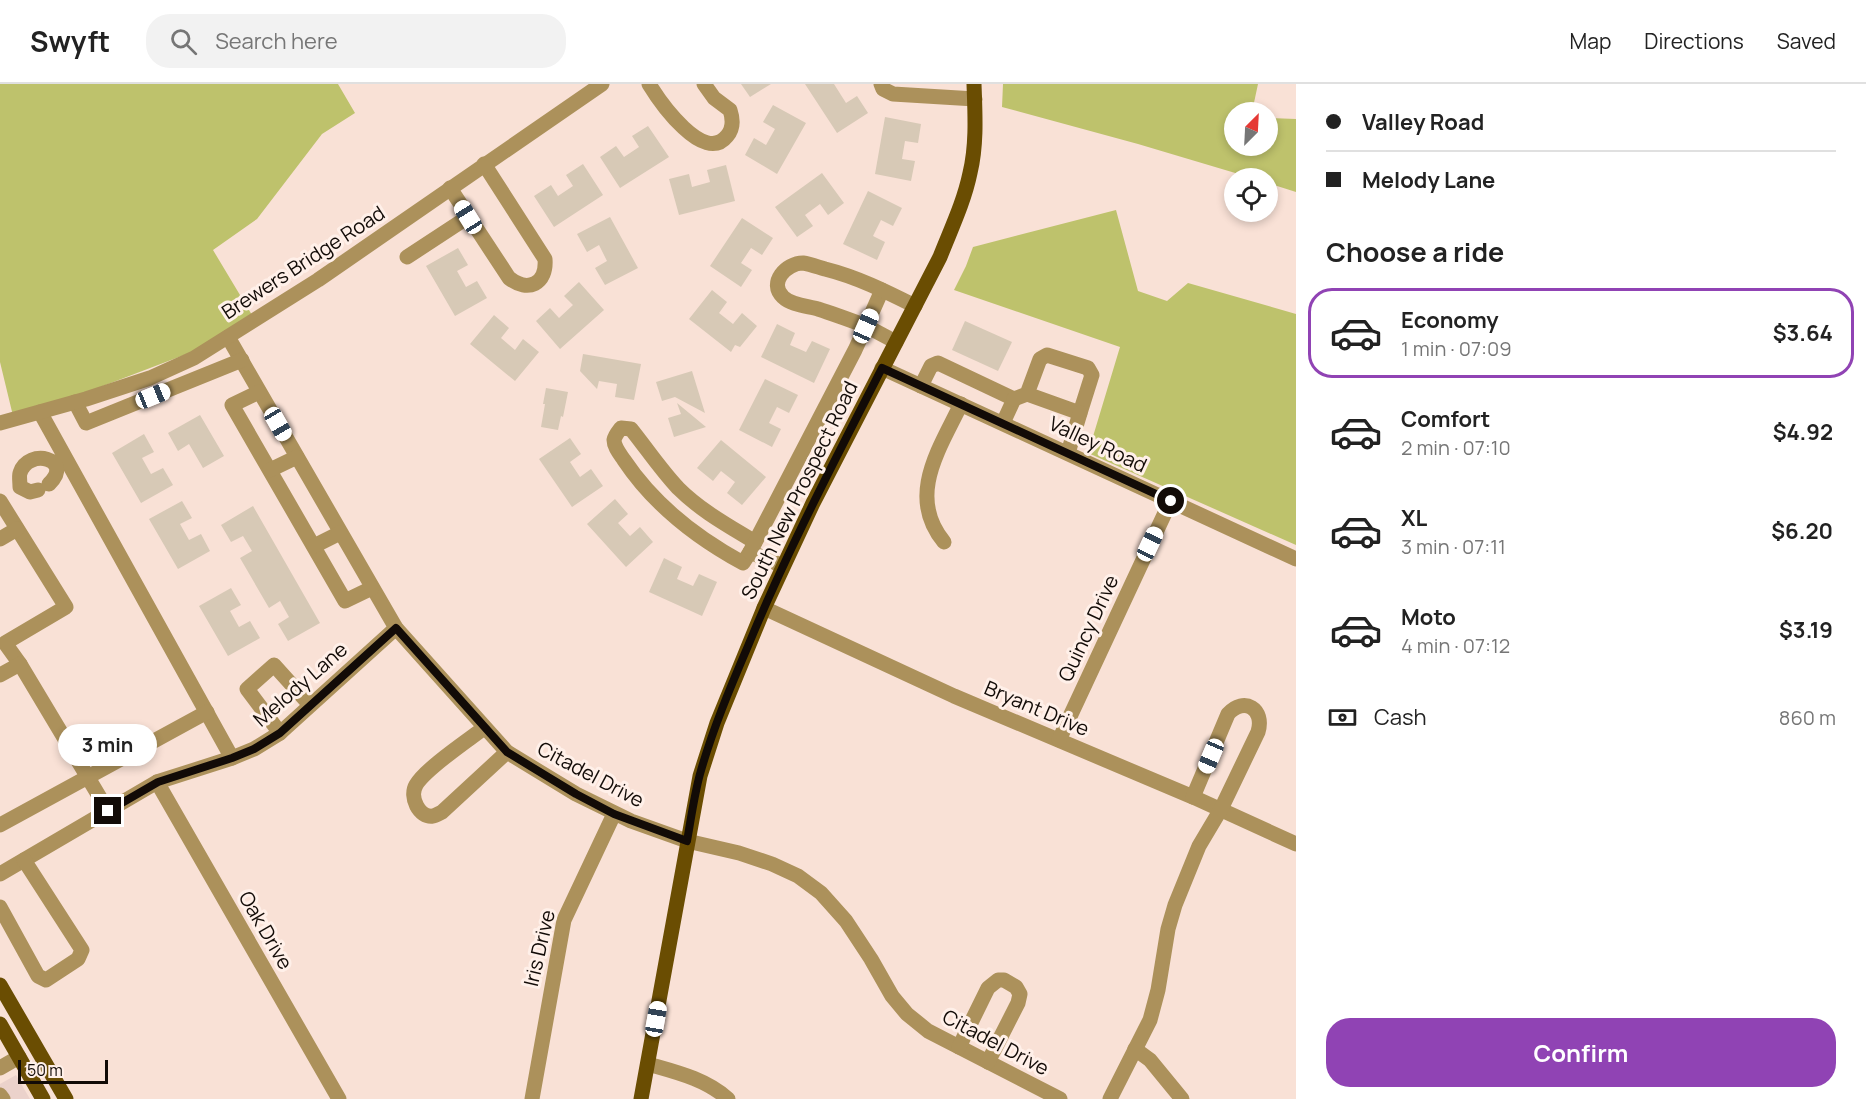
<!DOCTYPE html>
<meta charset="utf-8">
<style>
:root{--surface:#fff;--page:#f2f2f2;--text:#222;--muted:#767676;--line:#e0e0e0;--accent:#9043b4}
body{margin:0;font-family:Manrope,sans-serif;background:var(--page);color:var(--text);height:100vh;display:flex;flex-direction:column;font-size:22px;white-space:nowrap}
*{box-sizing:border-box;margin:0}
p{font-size:20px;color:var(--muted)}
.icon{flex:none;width:33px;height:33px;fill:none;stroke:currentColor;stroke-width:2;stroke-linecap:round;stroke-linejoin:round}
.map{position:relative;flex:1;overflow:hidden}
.sheet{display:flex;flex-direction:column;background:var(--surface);width:570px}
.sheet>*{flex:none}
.guide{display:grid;align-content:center;height:132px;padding:0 30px;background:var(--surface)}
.needle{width:39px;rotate:24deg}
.tools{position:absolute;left:1224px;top:18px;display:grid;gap:12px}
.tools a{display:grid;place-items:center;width:54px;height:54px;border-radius:50%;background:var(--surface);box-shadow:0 3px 9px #0003;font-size:30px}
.scale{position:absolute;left:18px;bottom:15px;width:90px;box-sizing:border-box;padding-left:6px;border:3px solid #120b07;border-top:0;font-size:16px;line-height:21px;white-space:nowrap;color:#120b07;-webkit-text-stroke:4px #fff0e9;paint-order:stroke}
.end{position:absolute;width:27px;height:27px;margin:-14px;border:8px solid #120b07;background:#fff;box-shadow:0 0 0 3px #fff}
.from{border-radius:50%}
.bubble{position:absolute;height:42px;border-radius:21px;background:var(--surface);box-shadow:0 3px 9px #0003;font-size:20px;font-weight:700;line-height:42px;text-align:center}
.car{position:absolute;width:18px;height:36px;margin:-18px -9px;border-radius:8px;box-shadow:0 0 4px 2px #0007;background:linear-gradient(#fff 24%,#345 0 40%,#fff 0 76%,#345 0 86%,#fff 0)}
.guide b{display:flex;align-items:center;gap:21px;height:57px;font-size:22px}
.guide b+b{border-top:2px solid var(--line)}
.guide i{width:15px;height:15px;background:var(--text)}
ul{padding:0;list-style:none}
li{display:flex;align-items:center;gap:18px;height:90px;margin:0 12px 9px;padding:0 18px;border:3px solid transparent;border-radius:24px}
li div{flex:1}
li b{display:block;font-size:22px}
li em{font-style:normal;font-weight:700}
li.on{border-color:var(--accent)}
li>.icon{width:54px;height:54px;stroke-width:1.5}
h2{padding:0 30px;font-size:27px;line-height:72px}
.pay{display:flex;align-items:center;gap:15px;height:66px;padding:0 30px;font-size:22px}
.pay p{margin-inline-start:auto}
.primary-button{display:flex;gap:12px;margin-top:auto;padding:12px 30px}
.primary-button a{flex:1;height:69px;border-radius:24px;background:var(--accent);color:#fff;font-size:24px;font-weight:700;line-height:69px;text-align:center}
header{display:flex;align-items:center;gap:36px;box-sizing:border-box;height:84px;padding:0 30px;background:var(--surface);border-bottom:2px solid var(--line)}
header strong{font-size:28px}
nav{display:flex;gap:33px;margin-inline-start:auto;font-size:21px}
.search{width:420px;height:54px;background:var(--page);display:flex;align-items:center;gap:15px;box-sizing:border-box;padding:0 21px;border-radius:24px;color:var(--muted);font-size:22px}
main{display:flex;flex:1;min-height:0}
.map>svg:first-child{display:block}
</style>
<header>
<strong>Swyft</strong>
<div class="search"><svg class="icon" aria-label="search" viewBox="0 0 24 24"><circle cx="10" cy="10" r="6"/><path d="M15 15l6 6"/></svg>Search here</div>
<nav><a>Map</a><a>Directions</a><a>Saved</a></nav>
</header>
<main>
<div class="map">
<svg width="1296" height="1015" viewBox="0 0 1296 1015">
<rect width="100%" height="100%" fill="#f9e1d6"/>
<polygon fill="#ebd2cb" points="16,991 30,1015 0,1015 0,1000"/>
<g fill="#bec26c">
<polygon points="0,0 338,0 355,29 322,50 257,135 213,166 255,236 226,255 14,336 0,278"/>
<polygon points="1003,0 1258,0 1252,28 1234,28 1234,62 1268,62 1268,34 1296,35 1296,108 1268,99 1268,94 1252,94 1138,60 1002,23"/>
<polygon points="1116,126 1138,207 1167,217 1188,199 1296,230 1296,461 1088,369 1120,263 954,206 966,182 973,163"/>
</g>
<g fill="#d7c9b6">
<polygon points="741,0 771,0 750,13"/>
<polygon points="805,0 834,0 846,19 857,12 868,29 837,49"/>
<polygon points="773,21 806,39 777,90 745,71 754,54 766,61 775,45 763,38"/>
<polygon points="885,33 921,40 918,59 905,57 902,75 915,77 911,97 875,90"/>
<polygon points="648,42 669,73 620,104 600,73 616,62 624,73 639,63 632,52"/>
<polygon points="583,80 603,111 554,143 534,112 551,101 558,112 573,102 566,91"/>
<polygon points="726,81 735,117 679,131 669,95 689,90 692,103 710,98 707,86"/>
<polygon points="822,89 844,119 828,131 820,120 805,131 813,142 797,153 775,123"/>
<polygon points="868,107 902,124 893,142 881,136 873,152 885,158 877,176 843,160"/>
<polygon points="610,133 638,184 605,201 595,184 607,177 599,161 587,168 577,150"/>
<polygon points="742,134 773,154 762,171 751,164 741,179 752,186 741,203 710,182"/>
<polygon points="458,164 468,181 457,187 466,203 477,197 487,214 455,232 426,182"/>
<polygon points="579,198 604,226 560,265 536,237 550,224 559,234 573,221 564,212"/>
<polygon points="712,206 727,218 719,229 733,240 742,229 757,242 740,263 735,261 731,268 689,235"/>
<polygon points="494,231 509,244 501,254 515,266 523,255 539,268 515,297 470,260"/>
<polygon points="965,237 1012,258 998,287 952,266"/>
<polygon points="777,240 795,249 790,261 806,268 812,257 830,265 814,299 761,273"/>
<polygon points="583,270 641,280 634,316 615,313 617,300 599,297 597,305 580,287"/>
<polygon points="692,287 705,329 675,313 662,317 656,298"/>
<polygon points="765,295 798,311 789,329 777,323 769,339 781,345 772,363 739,346"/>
<polygon points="546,304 568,308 563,333 561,332 558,346 541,343 545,320 543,320"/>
<polygon points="677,319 706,343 674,353 668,334 681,330"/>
<polygon points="200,331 224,372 203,384 189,360 178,367 168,349"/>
<polygon points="144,350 154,368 142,374 151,390 163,384 173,401 141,419 112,369"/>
<polygon points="570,354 581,370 570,378 580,393 591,385 603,402 572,423 539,375"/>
<polygon points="721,356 766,393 742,421 727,409 735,398 721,387 713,397 697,384"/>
<polygon points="615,415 628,430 618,439 630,452 640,443 653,458 626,483 587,440"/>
<polygon points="182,417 192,434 180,440 189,456 201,450 210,467 178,485 149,435"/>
<polygon points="253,422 320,539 288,557 278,540 289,533 280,517 269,524 240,474 252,467 243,452 231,458 221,441"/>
<polygon points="664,474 682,483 677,495 693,502 699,490 717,498 702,532 649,508"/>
<polygon points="231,504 241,521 230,527 239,543 250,537 260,554 228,572 199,522"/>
</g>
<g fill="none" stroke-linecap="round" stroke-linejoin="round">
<g stroke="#ac915b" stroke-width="15">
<path d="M649,0C660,18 704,81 727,52C734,44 733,35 730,26L714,14L704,0"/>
<polyline points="881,0 883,5 893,10 975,15"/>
<path d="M450,104L509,194C528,209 547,200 545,175L484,80"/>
<polyline points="407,173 468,133"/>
<polyline points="882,206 866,242 896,258"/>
<polyline points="228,253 396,544 507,668 576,710 631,737 687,757 739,769 772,780 798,792 821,809 846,837 871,875 892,912 907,930 928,947 1060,1015"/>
<polyline points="882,284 1296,475"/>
<polyline points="921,302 931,282 938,279 1014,315 1003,339"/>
<polyline points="259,308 232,321 345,517 372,504"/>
<polyline points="1014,315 1027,310 1040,275 1047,271 1088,284 1092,291 1080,329 1027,310"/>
<polyline points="75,318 86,339 242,276"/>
<polyline points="40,328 232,674"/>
<polyline points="0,339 86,315 150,294 194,274 318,196 602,0"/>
<polyline points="1068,369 1080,329"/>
<polyline points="270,386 297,373"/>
<path d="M38,406L30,408L20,403C20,399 19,392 20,389C28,363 75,375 49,400"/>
<polyline points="0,417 66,523 5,559 20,580"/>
<polyline points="0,455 17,445"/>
<path d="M944,458C906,412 940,364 961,320"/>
<polyline points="314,462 340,449"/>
<path d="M750,468L743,479C697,454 654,421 624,376C620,370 614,363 614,356C615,351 618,348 621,344L631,345C647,365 661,386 678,404C701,427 729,442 755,458"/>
<path d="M783,482L750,468L855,266L866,242C850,236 834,230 818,225C807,222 791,221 783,213C768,199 786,179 803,179C810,180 818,183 825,185C857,193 885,207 915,222"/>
<polyline points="764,524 954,612 1193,713 1296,760"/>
<polyline points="0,591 20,580 108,727"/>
<path d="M484,644C467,657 425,685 416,701C409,713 419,734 433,732C435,732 440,729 442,728L507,668"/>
<polyline points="280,649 247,605 274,581 310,621"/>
<polyline points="1059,656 1171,416"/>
<polyline points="157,698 339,1015"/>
<polyline points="0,741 207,628"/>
<polyline points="0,790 157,698 232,674 254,665 280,649 396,544"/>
<polyline points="0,823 38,892 46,896 78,875 82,866 24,776"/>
<polyline points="959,963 988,904 998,896 1004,896 1016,903 1020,910 1018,919 988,978"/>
<polyline points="1135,965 1150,976 1182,1015"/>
<path d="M648,980C676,988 706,995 728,1015"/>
<polyline points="0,984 19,973"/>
<polyline points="0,1011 3,1015"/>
<polyline points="532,1015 564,836 614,730"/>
<path d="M1110,1015L1150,936L1158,906L1168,845L1175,821L1199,762L1221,725L1258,648C1265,625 1244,612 1228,630L1193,713"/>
</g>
<g stroke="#6a4d02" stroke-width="15">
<polyline points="0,901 66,1015"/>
<polyline points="0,940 43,1015"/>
<path d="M641,1015L700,692L717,639L764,524L813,419L940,173C951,145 964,118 970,89C977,60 975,29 974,0"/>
</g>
</g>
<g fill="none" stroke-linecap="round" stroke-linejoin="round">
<path stroke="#120b07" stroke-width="8" d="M108,727L158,698L232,674L254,665L280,649L396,544L507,668L576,710L614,730L687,757C691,735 694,712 700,690C712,647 730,604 748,562C787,467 835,376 882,284L1171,417"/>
</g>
<g text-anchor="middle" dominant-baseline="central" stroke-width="6" stroke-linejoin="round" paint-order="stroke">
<g font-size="20" fill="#120b07" stroke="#fff0e9">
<text transform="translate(303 178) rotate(-33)">Brewers Bridge Road</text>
<text transform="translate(1098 360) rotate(25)">Valley Road</text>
<text transform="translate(799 406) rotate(-64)">South New Prospect Road</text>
<text transform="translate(1088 544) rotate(-65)">Quincy Drive</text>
<text transform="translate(300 600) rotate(-41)">Melody Lane</text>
<text transform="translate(1037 624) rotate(23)">Bryant Drive</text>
<text transform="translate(591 690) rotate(28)">Citadel Drive</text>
<text transform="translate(266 846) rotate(60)">Oak Drive</text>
<text transform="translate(539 864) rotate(-77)">Iris Drive</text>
<text transform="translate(996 958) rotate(28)">Citadel Drive</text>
</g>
</g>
</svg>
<div class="tools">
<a><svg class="needle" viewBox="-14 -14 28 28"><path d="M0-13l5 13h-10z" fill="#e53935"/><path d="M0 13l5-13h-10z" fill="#767676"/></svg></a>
<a><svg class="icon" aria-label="locate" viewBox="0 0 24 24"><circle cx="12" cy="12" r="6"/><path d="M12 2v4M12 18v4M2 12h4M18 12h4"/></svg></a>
</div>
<div class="scale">50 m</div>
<i class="end from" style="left:1171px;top:417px"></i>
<i class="end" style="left:108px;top:727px"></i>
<div class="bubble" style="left:58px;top:640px;width:99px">3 min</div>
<i class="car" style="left:468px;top:133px;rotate:328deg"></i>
<i class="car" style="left:866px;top:242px;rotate:24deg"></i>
<i class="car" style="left:153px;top:312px;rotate:68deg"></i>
<i class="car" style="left:278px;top:340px;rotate:150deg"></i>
<i class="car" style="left:1150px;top:460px;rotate:25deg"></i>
<i class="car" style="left:1211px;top:672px;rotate:203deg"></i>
<i class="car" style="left:656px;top:935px;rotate:10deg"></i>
</div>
<section class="sheet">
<div class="guide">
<b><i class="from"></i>Valley Road</b>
<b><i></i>Melody Lane</b>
</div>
<h2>Choose a ride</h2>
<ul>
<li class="on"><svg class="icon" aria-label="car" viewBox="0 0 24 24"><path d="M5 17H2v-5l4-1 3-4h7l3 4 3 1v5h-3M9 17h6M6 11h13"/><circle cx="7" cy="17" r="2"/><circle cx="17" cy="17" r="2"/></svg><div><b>Economy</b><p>1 min · 07:09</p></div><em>$3.64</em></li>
<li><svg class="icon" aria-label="car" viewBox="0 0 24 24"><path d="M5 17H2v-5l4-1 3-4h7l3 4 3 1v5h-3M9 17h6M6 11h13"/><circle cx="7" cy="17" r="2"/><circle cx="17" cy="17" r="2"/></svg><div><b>Comfort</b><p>2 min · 07:10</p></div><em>$4.92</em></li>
<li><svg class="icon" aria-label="car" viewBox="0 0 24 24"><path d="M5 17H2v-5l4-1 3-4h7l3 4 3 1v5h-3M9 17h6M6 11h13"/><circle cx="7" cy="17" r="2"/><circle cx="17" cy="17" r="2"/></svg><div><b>XL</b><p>3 min · 07:11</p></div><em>$6.20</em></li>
<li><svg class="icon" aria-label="car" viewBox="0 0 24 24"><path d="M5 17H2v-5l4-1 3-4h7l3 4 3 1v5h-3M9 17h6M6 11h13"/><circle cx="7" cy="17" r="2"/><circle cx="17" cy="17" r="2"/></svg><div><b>Moto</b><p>4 min · 07:12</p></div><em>$3.19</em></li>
</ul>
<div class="pay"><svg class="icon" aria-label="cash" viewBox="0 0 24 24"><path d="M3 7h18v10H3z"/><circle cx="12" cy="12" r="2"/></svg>Cash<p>860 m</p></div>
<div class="primary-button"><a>Confirm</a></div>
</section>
</main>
